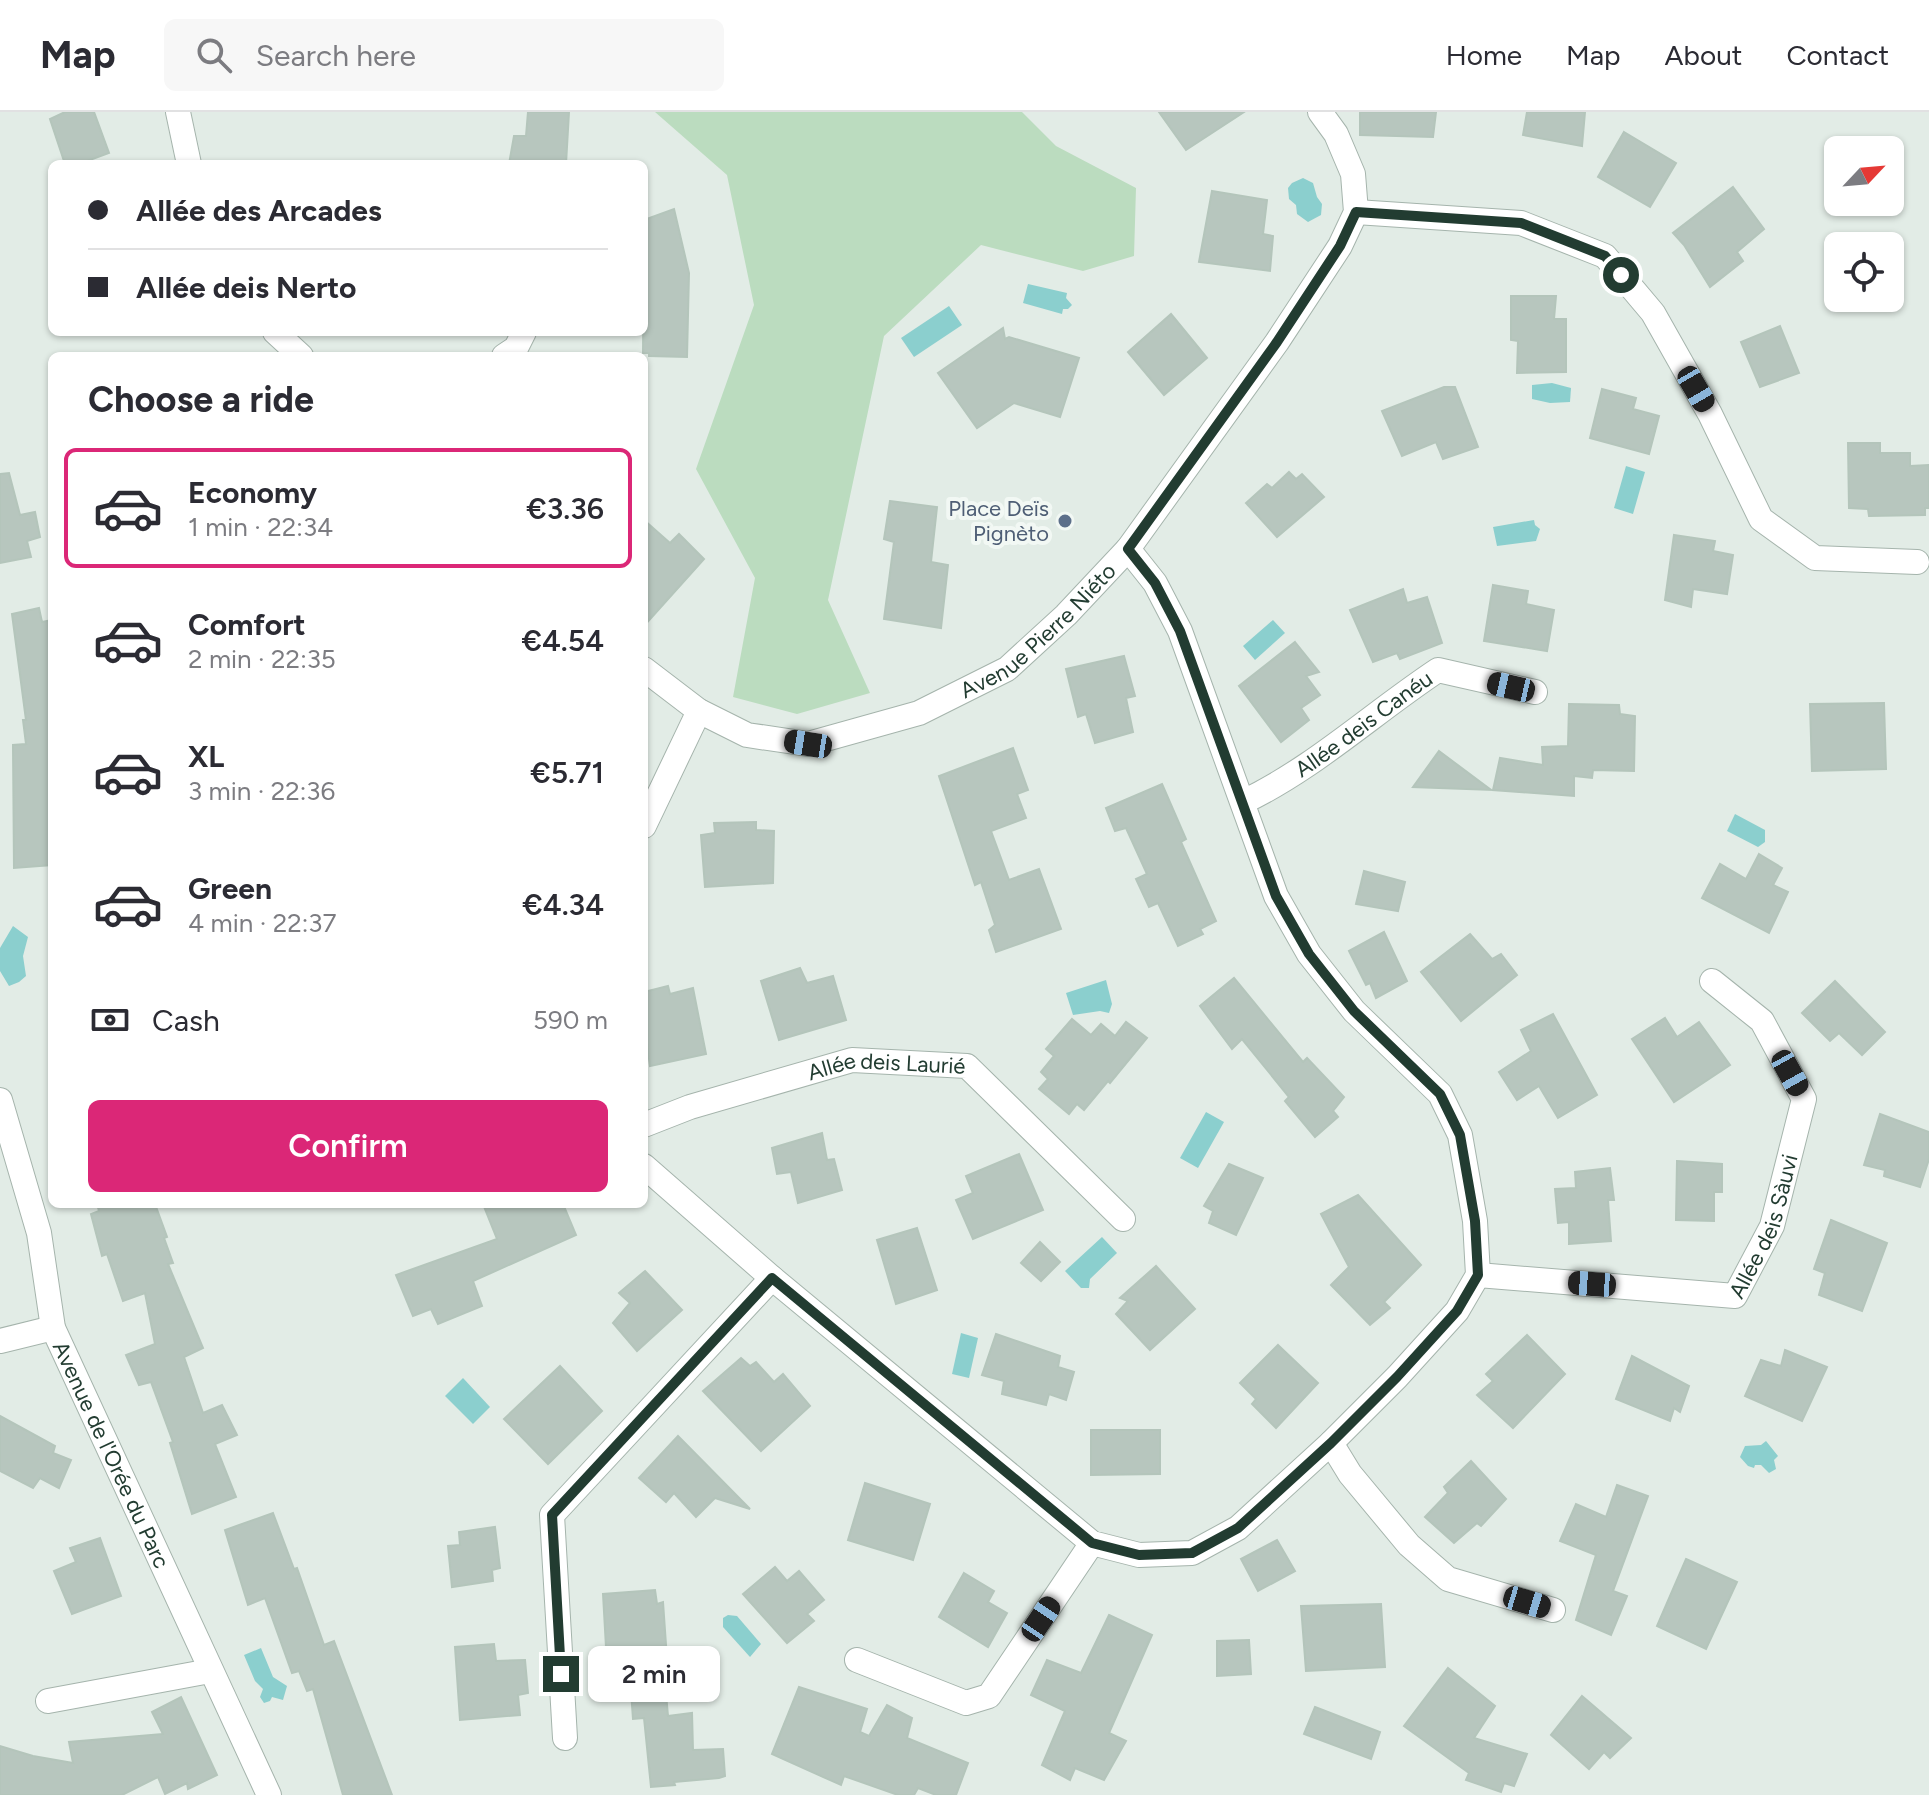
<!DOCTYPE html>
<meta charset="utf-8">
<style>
:root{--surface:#fff;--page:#f7f7f7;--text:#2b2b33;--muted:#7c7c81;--line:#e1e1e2;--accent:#db2777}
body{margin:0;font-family:Figtree,sans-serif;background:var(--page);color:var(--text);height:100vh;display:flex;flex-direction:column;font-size:30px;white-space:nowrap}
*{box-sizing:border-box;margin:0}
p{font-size:26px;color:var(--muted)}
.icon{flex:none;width:44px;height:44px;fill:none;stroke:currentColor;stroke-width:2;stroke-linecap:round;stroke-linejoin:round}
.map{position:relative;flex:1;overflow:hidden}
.drawer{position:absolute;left:48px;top:240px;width:600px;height:856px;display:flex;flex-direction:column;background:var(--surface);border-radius:12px;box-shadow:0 2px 6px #0004}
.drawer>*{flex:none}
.guide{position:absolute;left:48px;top:48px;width:600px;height:176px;border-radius:12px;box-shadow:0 2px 6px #0004;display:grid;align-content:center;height:176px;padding:0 40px;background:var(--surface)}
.needle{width:52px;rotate:64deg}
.tools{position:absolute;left:1824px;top:24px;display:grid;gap:16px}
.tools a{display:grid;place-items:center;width:80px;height:80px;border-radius:12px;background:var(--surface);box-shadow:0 2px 6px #0004;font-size:40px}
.end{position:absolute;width:36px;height:36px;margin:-18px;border:10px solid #223c31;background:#fff;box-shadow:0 0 0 4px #fff}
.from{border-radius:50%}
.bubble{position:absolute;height:56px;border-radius:12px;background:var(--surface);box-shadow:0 2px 6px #0004;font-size:26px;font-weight:600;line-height:56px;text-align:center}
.car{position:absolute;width:24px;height:48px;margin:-24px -12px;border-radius:10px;box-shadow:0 0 6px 2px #0007;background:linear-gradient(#222 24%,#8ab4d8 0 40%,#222 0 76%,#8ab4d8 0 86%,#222 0)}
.guide b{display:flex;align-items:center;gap:28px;height:76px;font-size:30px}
.guide b+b{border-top:2px solid var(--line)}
.guide i{width:20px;height:20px;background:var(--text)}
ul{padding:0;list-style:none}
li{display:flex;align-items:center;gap:24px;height:120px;margin:0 16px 12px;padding:0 24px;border:4px solid transparent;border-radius:12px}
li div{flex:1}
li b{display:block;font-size:30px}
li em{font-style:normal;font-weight:600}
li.active{border-color:var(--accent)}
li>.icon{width:72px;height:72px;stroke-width:1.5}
h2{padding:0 40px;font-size:36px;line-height:96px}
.pay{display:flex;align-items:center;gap:20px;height:88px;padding:0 40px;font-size:30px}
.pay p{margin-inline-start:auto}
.primary-button{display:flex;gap:16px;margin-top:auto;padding:16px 40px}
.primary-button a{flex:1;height:92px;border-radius:12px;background:var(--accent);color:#fff;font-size:32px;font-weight:600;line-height:92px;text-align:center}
header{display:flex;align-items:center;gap:48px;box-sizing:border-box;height:112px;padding:0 40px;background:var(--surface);border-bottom:2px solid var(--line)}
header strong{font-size:38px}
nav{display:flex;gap:44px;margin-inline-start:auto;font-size:28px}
.search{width:560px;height:72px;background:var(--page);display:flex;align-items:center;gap:20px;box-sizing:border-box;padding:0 28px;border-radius:12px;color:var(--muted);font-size:30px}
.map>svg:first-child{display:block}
</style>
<header>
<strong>Map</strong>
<div class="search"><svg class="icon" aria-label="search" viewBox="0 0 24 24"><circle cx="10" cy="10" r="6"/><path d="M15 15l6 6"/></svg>Search here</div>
<nav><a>Home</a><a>Map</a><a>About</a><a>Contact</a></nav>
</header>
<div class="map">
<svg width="1929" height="1683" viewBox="0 0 1929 1683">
<rect width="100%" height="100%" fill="#e2ece6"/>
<polygon fill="#bbdcbf" points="655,0 1022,0 1056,34 1136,76 1134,144 1083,159 981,133 884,224 828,488 870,581 797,602 733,585 755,466 696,357 754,193 727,63"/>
<g fill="#8bcfce">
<polygon points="1303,66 1313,71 1317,85 1322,92 1321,103 1308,110 1297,102 1296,93 1289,87 1288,76 1292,71"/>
<polygon points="1028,172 1067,181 1066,186 1072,193 1068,197 1063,197 1062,202 1023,191"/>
<polygon points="949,194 962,213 914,245 901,226"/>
<polygon points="1552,271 1571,276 1570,290 1550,291 1532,287 1532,273"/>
<polygon points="1626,354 1645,360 1633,402 1614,396"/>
<polygon points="1534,408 1535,413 1540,417 1536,429 1497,434 1493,415"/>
<polygon points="1273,508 1285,521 1255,548 1243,534"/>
<polygon points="1735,702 1765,718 1765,730 1758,735 1727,719"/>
<polygon points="13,814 28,825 23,844 26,864 19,870 9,874 0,859 0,836"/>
<polygon points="1106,868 1112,892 1109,901 1100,899 1073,903 1066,881"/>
<polygon points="1206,1000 1224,1010 1198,1056 1180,1046"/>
<polygon points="1102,1125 1117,1141 1090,1167 1089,1176 1081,1176 1065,1159"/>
<polygon points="961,1221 978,1226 969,1266 952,1262"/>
<polygon points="463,1266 490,1295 473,1312 445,1284"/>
<polygon points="1766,1329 1778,1344 1774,1348 1776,1357 1769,1361 1761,1353 1755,1353 1754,1356 1748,1354 1740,1345 1745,1334 1761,1333"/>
<polygon points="728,1503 737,1504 761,1532 750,1545 723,1515 723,1506"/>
<polygon points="261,1536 273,1565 287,1574 283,1588 272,1585 270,1589 264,1591 260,1585 263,1577 255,1569 244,1543"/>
</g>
<g fill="#b7c6be" stroke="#b4c5bb" stroke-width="2">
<polygon points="65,0 94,0 109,41 79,52 65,52 50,7"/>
<polygon points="528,0 569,0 566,52 509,52 514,24 526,24"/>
<polygon points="1159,0 1244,0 1186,38"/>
<polygon points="1360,0 1436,0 1433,25 1360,23"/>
<polygon points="1527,0 1585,0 1582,34 1523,23"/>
<polygon points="1624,20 1676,51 1650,95 1598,65"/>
<polygon points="1733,75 1764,117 1737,140 1743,149 1710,175 1684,133 1673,121"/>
<polygon points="1212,79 1267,88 1263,122 1273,124 1270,159 1199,150"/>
<polygon points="674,97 689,161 687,245 649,244 649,241 643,241 644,108"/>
<polygon points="1511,184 1556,184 1554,207 1566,207 1566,260 1517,261 1518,229 1511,228"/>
<polygon points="1171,202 1207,246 1164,283 1128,240"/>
<polygon points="1780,214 1799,261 1760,275 1741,230"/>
<polygon points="1003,216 1005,227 1009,225 1079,246 1060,305 1014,291 977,316 938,261"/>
<polygon points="1444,275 1455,275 1478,335 1443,347 1436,330 1402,344 1382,299"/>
<polygon points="1602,277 1636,286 1633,297 1659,304 1649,342 1590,326"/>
<polygon points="1848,331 1880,331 1880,341 1910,341 1910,354 1929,353 1929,396 1925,396 1925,403 1869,404 1868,397 1849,396"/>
<polygon points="1289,360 1296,367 1302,362 1324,385 1277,425 1246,391 1267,372 1272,376"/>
<polygon points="9,361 20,403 35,400 40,425 27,429 31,445 0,451 0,362"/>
<polygon points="890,389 937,395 931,450 948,453 941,516 884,507 894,430 884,427"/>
<polygon points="644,408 670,431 679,422 704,447 644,514"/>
<polygon points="1674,423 1715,429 1713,439 1733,443 1727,482 1693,477 1691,495 1665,488"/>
<polygon points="1493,473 1528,479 1526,492 1554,498 1547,539 1484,529"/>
<polygon points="1403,477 1407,491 1427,485 1442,531 1400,547 1397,541 1373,550 1350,498"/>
<polygon points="39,496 42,510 52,508 52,753 14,756 13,633 26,632 23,608 26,608 12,502"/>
<polygon points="1295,530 1319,560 1306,564 1320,583 1301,596 1309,608 1281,630 1239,574"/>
<polygon points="1124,544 1135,584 1126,586 1133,620 1095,631 1086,602 1078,605 1066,557"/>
<polygon points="1884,591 1886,657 1812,659 1810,592"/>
<polygon points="1569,592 1619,593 1620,602 1635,604 1634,659 1593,658 1592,666 1574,664 1574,684 1493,678 1500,646 1543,653 1542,635 1568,634"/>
<polygon points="1013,636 1028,678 1017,682 1026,706 991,719 1009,768 1039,757 1061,817 996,840 989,818 995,813 981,770 975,773 939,664"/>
<polygon points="1439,639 1491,678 1413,675"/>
<polygon points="1162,672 1186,727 1181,730 1216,809 1200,817 1203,822 1178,834 1158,791 1149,795 1136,767 1147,762 1126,716 1115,719 1106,696"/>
<polygon points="756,710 756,718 774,719 773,771 705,775 701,723 715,721 714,711"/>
<polygon points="1759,742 1782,756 1773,773 1788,780 1769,821 1702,786 1720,752 1746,767"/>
<polygon points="1364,759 1405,770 1398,799 1356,792"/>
<polygon points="1384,820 1407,869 1376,886 1370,871 1366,873 1349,839"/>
<polygon points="1470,822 1492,847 1501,842 1517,863 1461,909 1421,860"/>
<polygon points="800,856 807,871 833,864 846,908 779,928 761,869"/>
<polygon points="1234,866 1303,950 1307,946 1344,985 1333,999 1338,1005 1315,1025 1285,989 1289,985 1242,927 1232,937 1200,894"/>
<polygon points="1835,869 1885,920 1862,943 1839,921 1830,929 1802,901"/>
<polygon points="668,874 670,882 693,876 706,942 650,954 644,911 644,880"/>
<polygon points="1553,902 1597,983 1558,1006 1539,974 1517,988 1499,960 1531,939 1521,918"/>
<polygon points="1665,906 1677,925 1699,910 1730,953 1674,990 1632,927"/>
<polygon points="1072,907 1091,923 1101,912 1115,924 1126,910 1147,926 1110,971 1108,969 1084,998 1077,992 1069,1002 1039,977 1048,967 1041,960 1054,944 1046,937"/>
<polygon points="1880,1002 1929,1020 1929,1047 1920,1075 1884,1064 1885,1058 1864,1053"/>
<polygon points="822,1021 827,1048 834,1047 842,1078 798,1091 791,1060 777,1062 772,1036"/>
<polygon points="1019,1042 1043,1098 973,1127 956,1088 973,1081 966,1064"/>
<polygon points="1677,1049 1722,1052 1722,1080 1714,1080 1714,1109 1676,1108"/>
<polygon points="1229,1052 1263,1066 1236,1123 1209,1111 1213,1099 1204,1094"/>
<polygon points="1610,1056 1614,1088 1608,1088 1611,1129 1569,1132 1569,1110 1558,1111 1555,1077 1576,1076 1575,1060"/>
<polygon points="1358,1083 1421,1153 1384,1190 1390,1196 1370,1213 1331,1173 1349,1155 1321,1102"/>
<polygon points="97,1092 155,1092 167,1125 164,1126 173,1151 168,1152 203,1236 184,1245 203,1301 222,1293 237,1323 215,1332 236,1385 192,1402 170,1331 173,1330 151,1270 139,1273 126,1243 155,1232 145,1181 123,1189 107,1142 102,1144 91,1102 99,1099"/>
<polygon points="483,1092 563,1092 576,1123 473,1169 482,1194 438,1212 431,1197 413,1204 396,1163 497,1127"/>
<polygon points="1831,1108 1887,1131 1862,1199 1819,1183 1825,1161 1814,1157"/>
<polygon points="917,1116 937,1178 896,1192 877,1128"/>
<polygon points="1040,1130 1060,1150 1041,1169 1021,1151"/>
<polygon points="1156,1154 1195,1197 1150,1238 1116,1202 1128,1189 1120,1186"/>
<polygon points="645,1159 682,1198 637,1239 613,1211 630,1191 619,1181"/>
<polygon points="996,1222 1060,1244 1058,1255 1074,1260 1066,1288 1049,1282 1046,1293 1002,1282 1004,1269 982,1263"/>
<polygon points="1527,1223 1565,1262 1513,1316 1477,1283 1493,1269 1486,1262"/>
<polygon points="1278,1233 1318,1271 1276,1316 1252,1292 1256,1287 1240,1271"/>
<polygon points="1785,1238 1827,1255 1802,1309 1745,1284 1761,1248 1781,1254"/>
<polygon points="1632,1244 1689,1274 1680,1300 1674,1296 1670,1309 1616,1287"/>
<polygon points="741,1246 750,1254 756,1250 774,1270 783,1262 810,1294 761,1339 703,1279"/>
<polygon points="560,1254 602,1299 548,1352 504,1307"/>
<polygon points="0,1304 55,1334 53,1341 71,1348 59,1376 40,1366 33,1376 0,1359"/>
<polygon points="1091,1318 1160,1318 1160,1362 1091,1363"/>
<polygon points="678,1324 750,1397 715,1386 696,1405 674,1381 666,1390 639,1366"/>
<polygon points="1471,1349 1506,1387 1481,1414 1477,1411 1454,1431 1425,1405 1448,1381 1444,1375"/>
<polygon points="865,1371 930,1392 913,1448 848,1428"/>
<polygon points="1617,1373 1648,1384 1613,1479 1627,1484 1611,1523 1576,1508 1596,1443 1560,1429 1576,1392 1606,1405"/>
<polygon points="273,1401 294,1457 297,1456 324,1533 334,1529 392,1683 343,1683 313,1577 307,1579 299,1559 292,1561 265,1486 248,1493 225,1418"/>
<polygon points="495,1415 500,1456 492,1458 493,1469 452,1475 448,1434 460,1433 459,1420"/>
<polygon points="100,1426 121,1484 72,1502 54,1459 76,1450 70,1436"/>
<polygon points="1277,1428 1295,1459 1258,1479 1241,1447"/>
<polygon points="1686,1447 1737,1470 1706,1537 1657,1514"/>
<polygon points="775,1455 787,1469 799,1459 824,1488 807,1502 814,1509 787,1531 743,1482"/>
<polygon points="964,1461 994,1479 988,1490 1007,1501 988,1535 939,1505"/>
<polygon points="655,1478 657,1492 663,1490 667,1547 663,1548 668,1604 692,1601 693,1638 723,1637 725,1664 719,1666 674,1670 675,1673 651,1675 644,1606 633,1607 629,1551 607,1553 603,1482"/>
<polygon points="1381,1492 1385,1555 1306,1559 1301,1494"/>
<polygon points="1109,1503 1152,1523 1109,1621 1126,1629 1104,1668 1075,1656 1070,1668 1042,1653 1065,1599 1031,1583 1047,1548 1081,1561"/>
<polygon points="1249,1528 1251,1562 1217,1564 1217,1529"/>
<polygon points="494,1532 496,1549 525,1548 528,1581 518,1583 520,1603 460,1608 455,1535"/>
<polygon points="1448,1556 1495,1594 1474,1626 1527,1642 1514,1674 1504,1671 1501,1680 1466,1668 1469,1661 1404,1614"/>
<polygon points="799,1575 867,1597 860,1620 869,1624 887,1593 912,1606 907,1626 968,1651 956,1683 936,1683 918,1676 914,1683 898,1683 844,1664 841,1673 772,1642"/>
<polygon points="1582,1584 1631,1626 1610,1646 1604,1640 1589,1657 1551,1623"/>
<polygon points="181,1585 217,1663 188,1677 187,1671 165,1682 158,1665 122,1683 0,1683 0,1634 33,1644 73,1651 69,1630 163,1622 152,1600"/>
<polygon points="1315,1595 1380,1620 1371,1647 1304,1622"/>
</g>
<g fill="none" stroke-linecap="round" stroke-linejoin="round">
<defs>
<g id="minor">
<polyline points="178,0 189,52"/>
<polyline points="1356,100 1521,111 1605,144 1653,201 1710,302 1761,407 1815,446 1917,450"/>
<polyline points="275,220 301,244"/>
<polyline points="504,244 516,236 524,220"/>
<path id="s1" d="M644,557L699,599L747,623L808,632L919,601L1007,557L1066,503L1128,437L1277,230L1340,134L1356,100L1353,62L1336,22L1320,0"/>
<path id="s2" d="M1243,690C1313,657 1373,601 1438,558L1535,580"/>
<polyline points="644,714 699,599"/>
<path id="s3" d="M0,988L39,1121L53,1216L269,1683"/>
<path id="s4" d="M644,1013L690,995L852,948L967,954L1123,1107"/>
<polyline points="644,1054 772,1166 1092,1431 1139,1443 1192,1441 1238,1416 1331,1331 1397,1265 1457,1199 1478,1163 1475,1109 1460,1023 1440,982 1354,899 1309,842 1276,784 1180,519 1155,471 1128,437"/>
<path id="s5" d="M1478,1163L1735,1184L1772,1114L1804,987L1762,909L1712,869"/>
<polyline points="0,1229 53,1216"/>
<polyline points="1331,1331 1350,1362 1409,1433 1448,1467 1553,1498"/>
<polyline points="857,1548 966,1591 989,1584 1092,1431"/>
<polyline points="48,1589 210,1559"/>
<polyline points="565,1626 552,1403 772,1166"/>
</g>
</defs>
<use href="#minor" stroke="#a5b4ac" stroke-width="26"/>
<use href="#minor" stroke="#fff" stroke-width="24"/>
</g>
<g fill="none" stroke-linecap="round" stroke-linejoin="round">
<polyline stroke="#223c31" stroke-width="10" points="561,1562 552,1403 772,1166 1092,1431 1139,1443 1192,1441 1238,1416 1331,1331 1397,1265 1457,1199 1478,1163 1475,1109 1460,1023 1440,982 1354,899 1309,842 1276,784 1180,519 1155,471 1128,437 1277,230 1340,134 1356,100 1521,111 1605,144 1621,163"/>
</g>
<circle fill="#5c6f8a" stroke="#f2f8f4" stroke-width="3" cx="1065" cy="409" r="8"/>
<g text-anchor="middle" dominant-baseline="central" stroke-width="8" stroke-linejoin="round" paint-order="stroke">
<g font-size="22" fill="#4e5e75" stroke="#f2f8f4" text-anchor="end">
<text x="1049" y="396">Place Deïs<tspan x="1049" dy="25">Pignèto</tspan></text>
</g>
<g font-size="22" fill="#223c31" stroke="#f2f8f4">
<text stroke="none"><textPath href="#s1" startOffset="446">Avenue Pierre Niéto</textPath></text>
<text stroke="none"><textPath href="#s2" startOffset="144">Allée deis Canéu</textPath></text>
<text stroke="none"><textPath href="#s4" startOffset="252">Allée deis Laurié</textPath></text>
<text stroke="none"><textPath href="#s5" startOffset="334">Allée deis Sàuvi</textPath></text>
<text stroke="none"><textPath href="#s3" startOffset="374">Avenue de l'Orée du Parc</textPath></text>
</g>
</g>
</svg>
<div class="tools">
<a><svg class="needle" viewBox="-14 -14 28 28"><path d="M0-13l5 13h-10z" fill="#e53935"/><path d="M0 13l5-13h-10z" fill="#7c7c81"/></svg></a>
<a><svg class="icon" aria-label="locate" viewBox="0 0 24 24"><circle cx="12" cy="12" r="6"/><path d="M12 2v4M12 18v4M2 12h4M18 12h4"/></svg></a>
</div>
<i class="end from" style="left:1621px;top:163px"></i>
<i class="end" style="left:561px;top:1562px"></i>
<div class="bubble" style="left:588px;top:1534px;width:132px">2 min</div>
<i class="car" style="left:1696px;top:277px;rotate:150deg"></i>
<i class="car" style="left:1511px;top:575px;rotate:283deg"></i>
<i class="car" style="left:808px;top:632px;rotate:279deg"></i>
<i class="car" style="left:1790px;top:961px;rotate:151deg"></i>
<i class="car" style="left:1592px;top:1172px;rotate:274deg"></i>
<i class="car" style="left:1527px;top:1490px;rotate:107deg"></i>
<i class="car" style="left:1041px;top:1507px;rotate:34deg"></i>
<div class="guide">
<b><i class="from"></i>Allée des Arcades</b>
<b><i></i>Allée deis Nerto</b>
</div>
<section class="drawer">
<h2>Choose a ride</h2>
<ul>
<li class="active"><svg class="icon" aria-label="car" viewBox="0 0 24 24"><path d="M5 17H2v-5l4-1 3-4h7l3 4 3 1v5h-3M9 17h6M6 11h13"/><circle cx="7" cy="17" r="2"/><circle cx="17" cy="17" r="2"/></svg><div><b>Economy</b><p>1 min · 22:34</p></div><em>€3.36</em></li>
<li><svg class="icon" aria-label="car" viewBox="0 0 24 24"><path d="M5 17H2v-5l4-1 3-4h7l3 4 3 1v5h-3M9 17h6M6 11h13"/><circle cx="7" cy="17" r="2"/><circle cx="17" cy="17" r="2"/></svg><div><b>Comfort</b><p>2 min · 22:35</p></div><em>€4.54</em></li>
<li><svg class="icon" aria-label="car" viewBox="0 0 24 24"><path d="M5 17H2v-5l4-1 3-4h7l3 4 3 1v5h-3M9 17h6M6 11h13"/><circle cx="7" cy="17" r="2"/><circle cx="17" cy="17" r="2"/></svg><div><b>XL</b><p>3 min · 22:36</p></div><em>€5.71</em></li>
<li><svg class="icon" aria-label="car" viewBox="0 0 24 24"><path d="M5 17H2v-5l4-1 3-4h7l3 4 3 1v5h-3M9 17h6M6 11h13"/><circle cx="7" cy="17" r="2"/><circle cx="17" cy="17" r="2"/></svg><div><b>Green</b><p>4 min · 22:37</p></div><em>€4.34</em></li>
</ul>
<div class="pay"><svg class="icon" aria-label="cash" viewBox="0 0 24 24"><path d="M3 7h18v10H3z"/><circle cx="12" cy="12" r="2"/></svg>Cash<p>590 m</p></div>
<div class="primary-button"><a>Confirm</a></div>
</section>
</div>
